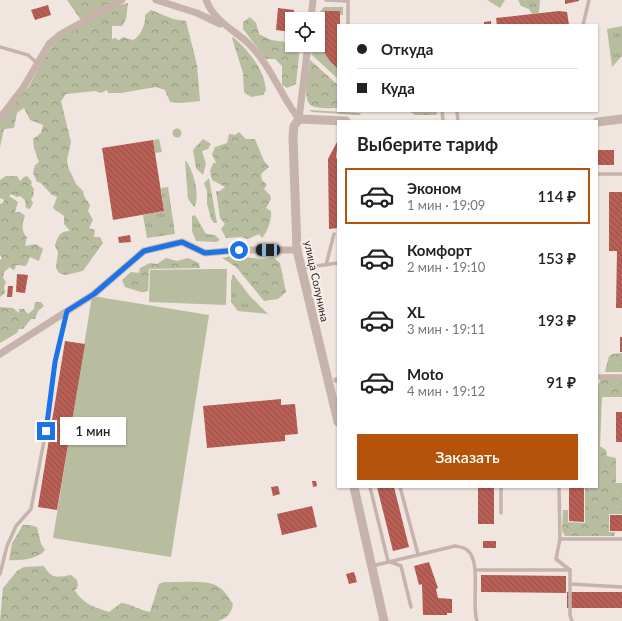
<!DOCTYPE html>
<html lang="ru">
<meta charset="utf-8">
<style>
:root{--surface:#fff;--page:#f2f2f2;--text:#222;--muted:#767676;--line:#e0e0e0;--accent:#b45309}
body{margin:0;font-family:Lato,sans-serif;background:var(--page);color:var(--text);height:100vh;display:flex;flex-direction:column;font-size:15px;white-space:nowrap}
*{box-sizing:border-box;margin:0}
p{font-size:13px;color:var(--muted)}
.icon{flex:none;width:22px;height:22px;fill:none;stroke:currentColor;stroke-width:2;stroke-linecap:round;stroke-linejoin:round}
.map{position:relative;flex:1;overflow:hidden}
.drawer{position:absolute;left:337px;top:120px;width:261px;height:368px;display:flex;flex-direction:column;background:var(--surface);border-radius:0px;box-shadow:0 1px 3px #0004}
.drawer>*{flex:none}
.hud{position:absolute;left:337px;top:24px;width:261px;height:88px;border-radius:0px;box-shadow:0 1px 3px #0004;display:grid;align-content:center;height:88px;padding:0 20px;background:var(--surface)}
.fabs{position:absolute;left:285px;top:12px;display:grid;gap:8px}
.fabs a{display:grid;place-items:center;width:40px;height:40px;border-radius:0px;background:var(--surface);box-shadow:0 1px 3px #0004;font-size:20px}
.end{position:absolute;width:18px;height:18px;margin:-9px;border:5px solid #1a73e8;background:#fff;box-shadow:0 0 0 2px #fff}
.from{border-radius:50%}
.bubble{position:absolute;height:28px;border-radius:0px;background:var(--surface);box-shadow:0 1px 3px #0004;font-size:13px;font-weight:600;line-height:28px;text-align:center}
.car{position:absolute;width:12px;height:24px;margin:-12px -6px;border-radius:5px;box-shadow:0 0 3px 1px #0007;background:linear-gradient(#222 24%,#8ab4d8 0 40%,#222 0 76%,#8ab4d8 0 86%,#222 0)}
.hud b{display:flex;align-items:center;gap:14px;height:38px;font-size:15px}
.hud b+b{border-top:1px solid var(--line)}
.hud i{width:10px;height:10px;background:var(--text)}
ul{padding:0;list-style:none}
li{display:flex;align-items:center;gap:12px;height:56px;margin:0 8px 6px;padding:0 12px;border:2px solid transparent;border-radius:0px}
li div{flex:1}
li b{display:block;font-size:15px}
li em{font-style:normal;font-weight:600}
li.current{border-color:var(--accent)}
li>.icon{width:36px;height:36px;stroke-width:1.5}
h2{padding:0 20px;font-size:18px;line-height:48px}
.action{display:flex;gap:8px;margin-top:auto;padding:8px 20px}
.action a{flex:1;height:46px;border-radius:0px;background:var(--accent);color:#fff;font-size:16px;font-weight:600;line-height:46px;text-align:center}
.map>svg:first-child{display:block}
</style>
<div class="map">
<svg width="622" height="621" viewBox="0 0 622 621">
<defs>
<pattern id="grass-tufts" width="24" height="20" patternUnits="userSpaceOnUse"><rect width="24" height="20" fill="#b8bda0"/><path d="M3 7l-1-3M5 7V3M7 7l1-3M15 17l-1-3M17 17v-4M19 17l1-3" fill="none" stroke="#969a83"/></pattern>
<pattern id="forest-crowns" width="20" height="18" patternUnits="userSpaceOnUse"><rect width="20" height="18" fill="#b8bda0"/><path d="M2 6a3 3 0 1 1 6 0M12 15a3 3 0 1 1 6 0" fill="none" stroke="#969a83"/></pattern>
<pattern id="building-back-hatch" width="6" height="6" patternUnits="userSpaceOnUse"><rect width="6" height="6" fill="#b75e55"/><path d="M-1 5l2 2M0 0l6 6M5-1l2 2" fill="none" stroke="#964e47"/></pattern>
</defs>
<rect width="100%" height="100%" fill="#f0e5df"/>
<g fill="url(#grass-tufts)">
<polygon points="487,0 540,0 539,13 532,14 529,9 521,6 518,0 505,0 500,8"/>
<polygon points="324,7 343,7 343,15 340,15 340,11 324,11 324,51 330,61 338,69 338,79 311,54 312,45 318,45 318,19 315,19 316,16"/>
<polygon points="622,26 622,56 612,67 607,29"/>
<polygon points="309,110 361,113 360,115 312,112"/>
<polygon points="409,111 438,111 436,115 415,115"/>
<circle cx="177" cy="133" r="4.5"/>
<polygon points="159,139 162,152 155,153 153,140"/>
<polygon points="203,139 211,144 208,149 202,151 206,164 203,175 196,168 193,150"/>
<path d="M185,161H186C193,169 201,198 194,207L188,199Z"/>
<polygon points="209,178 217,223 214,223 211,219 207,204 207,191 204,183"/>
<polygon points="168,187 175,234 147,238 143,215 164,211 161,188"/>
<polygon points="195,215 206,234 215,235 220,240 216,242 196,241 192,231 192,216"/>
<polygon points="233,274 249,295 268,314 238,311 231,302 231,281"/>
</g>
<g fill="url(#forest-crowns)">
<polygon points="67,0 119,0 81,20"/>
<path d="M128,3L126,19L122,26H112V39L115,38L119,40L123,37L133,40C141,36 146,23 145,15L151,10L173,19L186,21L197,65L200,101L181,103L170,102L165,90L156,87L121,93H108L107,90L101,93L95,91L66,94L61,101L71,142L67,160L68,167L76,184L83,191L84,196L90,205L88,211L93,220L89,228L95,230L94,237H100L103,243L83,271L65,275L59,273L56,268L58,252L55,246C57,237 60,231 70,231L64,224V216L53,208L57,197L51,194L41,183L37,182L33,173L35,165L39,162L34,148L33,139L41,133L43,125L30,120L24,108L17,113L14,128L4,129L0,147V118L22,91L28,88L44,58L58,38L117,6Z"/>
<polygon points="250,17 256,23 259,34 271,40 292,43 292,45 300,45 296,84 287,88 282,85 282,66 275,59 266,59 243,29 243,22"/>
<path d="M233,37C249,51 264,69 266,90L263,95L251,97L244,92L243,73L232,38Z"/>
<path d="M310,60L338,85V108C331,108 319,109 312,106C301,101 309,70 310,60Z"/>
<path d="M239,132L246,139H255L264,161L269,167L261,174L262,180L267,185L264,189L270,195L271,199L266,208L271,211C272,218 268,232 262,238L259,234L248,239L242,237L226,238L221,229L225,224L220,218L216,191H220L225,187L212,180L210,171L213,163H216L212,154L215,147L227,143L229,134L235,135Z"/>
<path d="M6,176H17L20,181L24,177L27,176L32,182L31,185L34,189L33,197L31,199L33,203L30,209L26,208L25,200L20,196L17,197L11,194L9,196L18,202L15,212H20L25,216C22,221 21,233 27,237L25,246L36,244L43,249L39,261L30,257L26,266L16,265L15,269L13,270L10,267L4,272L3,278L6,282L4,287L5,293L0,297V260L2,258L0,255V204L3,203L4,200L0,198V180Z"/>
<polygon points="232,256 263,259 273,257 280,263 286,292 278,299 264,301 236,267 222,258"/>
<polygon points="166,258 177,261 188,258 199,263 200,268 149,269 148,291 141,292 125,287 122,280 131,272 139,273 140,268 150,263 157,264"/>
<polygon points="35,302 41,302 44,306 38,311 35,319 31,319 23,329 19,329 17,333 0,343 0,307 13,308 19,313 19,309 24,309 28,314 34,309"/>
<polygon points="622,353 622,372 605,372 609,356 613,354"/>
<polygon points="622,377 622,397 602,397 600,446 606,450 607,456 616,458 616,483 622,483 622,514 609,514 609,532 615,532 614,536 565,536 562,531 563,510 568,510 568,522 585,523 585,487 597,487 597,387 601,379"/>
<path d="M23,525H30L37,527L41,544L45,550C39,559 19,561 9,560L12,543Z"/>
<path d="M44,566C52,580 58,577 71,575L77,580L78,586L75,591C85,605 94,607 109,612L121,603C132,604 139,610 150,612L159,584L164,582C178,583 205,579 217,586C224,589 229,598 233,604C231,614 227,618 218,621H0L3,588L17,571L24,567Z"/>
</g>
<g fill="#b8bda0">
<polygon points="209,269 227,269 226,305 149,302 150,270"/>
<polygon points="92,296 209,315 171,557 53,538"/>
</g>
<g fill="url(#building-back-hatch)">
<polygon points="565,0 579,0 579,1 565,4"/>
<polygon points="48,5 51,15 35,20 31,10"/>
<polygon points="278,8 294,10 291,32 276,30"/>
<polygon points="324,11 340,11 340,24 338,25 338,69 330,61 324,52"/>
<polygon points="559,11 567,12 569,25 497,25 496,18"/>
<polygon points="491,21 491,25 484,25 484,22"/>
<polygon points="153,140 164,211 113,220 102,148"/>
<polygon points="338,140 336,158 338,158 338,228 329,229 328,159"/>
<rect x="597" y="150" width="17" height="15"/>
<polygon points="609,192 622,192 622,308 616,308 617,251 609,251"/>
<polygon points="130,235 131,242 119,243 118,237"/>
<polygon points="17,274 28,275 25,293 16,292"/>
<polygon points="8,286 13,286 12,297 7,297"/>
<rect x="620" y="337" width="2" height="15"/>
<polygon points="65,341 85,344 57,510 38,507"/>
<polygon points="281,399 281,405 295,404 298,434 285,435 285,441 207,448 203,406"/>
<rect x="616" y="412" width="6" height="30"/>
<polygon points="312,481 316,481 317,486 313,487"/>
<polygon points="278,486 280,494 273,496 271,487"/>
<polygon points="377,487 394,487 409,547 393,551"/>
<rect x="478" y="487" width="16" height="37"/>
<polygon points="569,487 584,487 584,522 569,521"/>
<polygon points="312,506 317,527 282,535 277,514"/>
<rect x="610" y="515" width="12" height="16"/>
<rect x="483" y="541" width="13" height="7"/>
<polygon points="429,562 438,588 436,589 438,598 452,599 452,613 447,613 447,615 423,615 422,584 419,585 414,566"/>
<polygon points="354,572 357,582 349,584 346,574"/>
<polygon points="481,575 566,576 566,593 481,592"/>
<rect x="567" y="592" width="55" height="16"/>
</g>
<g fill="none" stroke-linecap="round" stroke-linejoin="round">
<g stroke="#c6b4ac" stroke-width="3.5">
<polyline points="326,0 348,1 348,25"/>
<polyline points="583,25 589,0"/>
<polyline points="0,47 28,55 37,63"/>
<polyline points="442,111 443,121"/>
<polyline points="457,111 458,121"/>
<polyline points="597,174 622,174"/>
<polyline points="326,265 334,234"/>
<polyline points="301,268 338,263"/>
<polyline points="370,487 388,561 401,566 411,607"/>
<polyline points="400,487 418,554"/>
<polyline points="559,487 560,539 622,539"/>
<polyline points="501,513 501,487"/>
<polyline points="560,539 556,559 570,570"/>
<path d="M372,566L455,546C459,547 464,547 467,550C482,560 471,604 477,621"/>
<polyline points="476,570 570,570"/>
<polyline points="570,570 570,615 572,621"/>
<polyline points="0,574 7,546 16,526 31,509 49,415 55,362 67,312"/>
<polyline points="570,584 622,587"/>
</g>
<g stroke="#c6b4ac" stroke-width="5.5">
<polyline points="597,377 622,377"/>
<polyline points="336,380 338,380"/>
</g>
<g stroke="#c6b4ac" stroke-width="7">
<polyline points="156,0 197,13 220,24"/>
<path d="M206,0C214,21 233,29 248,43C271,65 280,95 299,119"/>
<polyline points="311,19 313,0"/>
<polyline points="0,118 23,88 49,44 61,34 122,0"/>
<polyline points="299,119 308,45"/>
<polyline points="0,354 94,294 144,251 182,242 205,253 239,250 297,250"/>
</g>
<g stroke="#c6b4ac" stroke-width="9">
<polyline points="597,122 622,119"/>
<polyline points="338,422 297,250 293,137 294,126 299,119 346,121"/>
<polyline points="354,487 384,621"/>
</g>
</g>
<g fill="none" stroke-linecap="round" stroke-linejoin="round">
<polyline stroke="#1a73e8" stroke-width="5" points="46,431 55,362 67,311 94,294 144,251 182,242 205,253 239,250"/>
</g>
<g text-anchor="middle" dominant-baseline="central" stroke-width="4" stroke-linejoin="round" paint-order="stroke">
<g font-size="11" fill="#352c2a" stroke="#f8f0eb">
<text transform="translate(317 281) rotate(78)">улица Солунина</text>
</g>
</g>
</svg>
<div class="fabs">
<a><svg class="icon" aria-label="locate" viewBox="0 0 24 24"><circle cx="12" cy="12" r="6"/><path d="M12 2v4M12 18v4M2 12h4M18 12h4"/></svg></a>
</div>
<i class="end from" style="left:239px;top:250px"></i>
<i class="end" style="left:46px;top:431px"></i>
<div class="bubble" style="left:60px;top:417px;width:66px">1 мин</div>
<i class="car" style="left:268px;top:250px;rotate:270deg"></i>
<div class="hud">
<b><i class="from"></i>Откуда</b>
<b><i></i>Куда</b>
</div>
<section class="drawer">
<h2>Выберите тариф</h2>
<ul>
<li class="current"><svg class="icon" aria-label="car" viewBox="0 0 24 24"><path d="M5 17H2v-5l4-1 3-4h7l3 4 3 1v5h-3M9 17h6M6 11h13"/><circle cx="7" cy="17" r="2"/><circle cx="17" cy="17" r="2"/></svg><div><b>Эконом</b><p>1 мин · 19:09</p></div><em>114 ₽</em></li>
<li><svg class="icon" aria-label="car" viewBox="0 0 24 24"><path d="M5 17H2v-5l4-1 3-4h7l3 4 3 1v5h-3M9 17h6M6 11h13"/><circle cx="7" cy="17" r="2"/><circle cx="17" cy="17" r="2"/></svg><div><b>Комфорт</b><p>2 мин · 19:10</p></div><em>153 ₽</em></li>
<li><svg class="icon" aria-label="car" viewBox="0 0 24 24"><path d="M5 17H2v-5l4-1 3-4h7l3 4 3 1v5h-3M9 17h6M6 11h13"/><circle cx="7" cy="17" r="2"/><circle cx="17" cy="17" r="2"/></svg><div><b>XL</b><p>3 мин · 19:11</p></div><em>193 ₽</em></li>
<li><svg class="icon" aria-label="car" viewBox="0 0 24 24"><path d="M5 17H2v-5l4-1 3-4h7l3 4 3 1v5h-3M9 17h6M6 11h13"/><circle cx="7" cy="17" r="2"/><circle cx="17" cy="17" r="2"/></svg><div><b>Moto</b><p>4 мин · 19:12</p></div><em>91 ₽</em></li>
</ul>
<div class="action"><a>Заказать</a></div>
</section>
</div>
